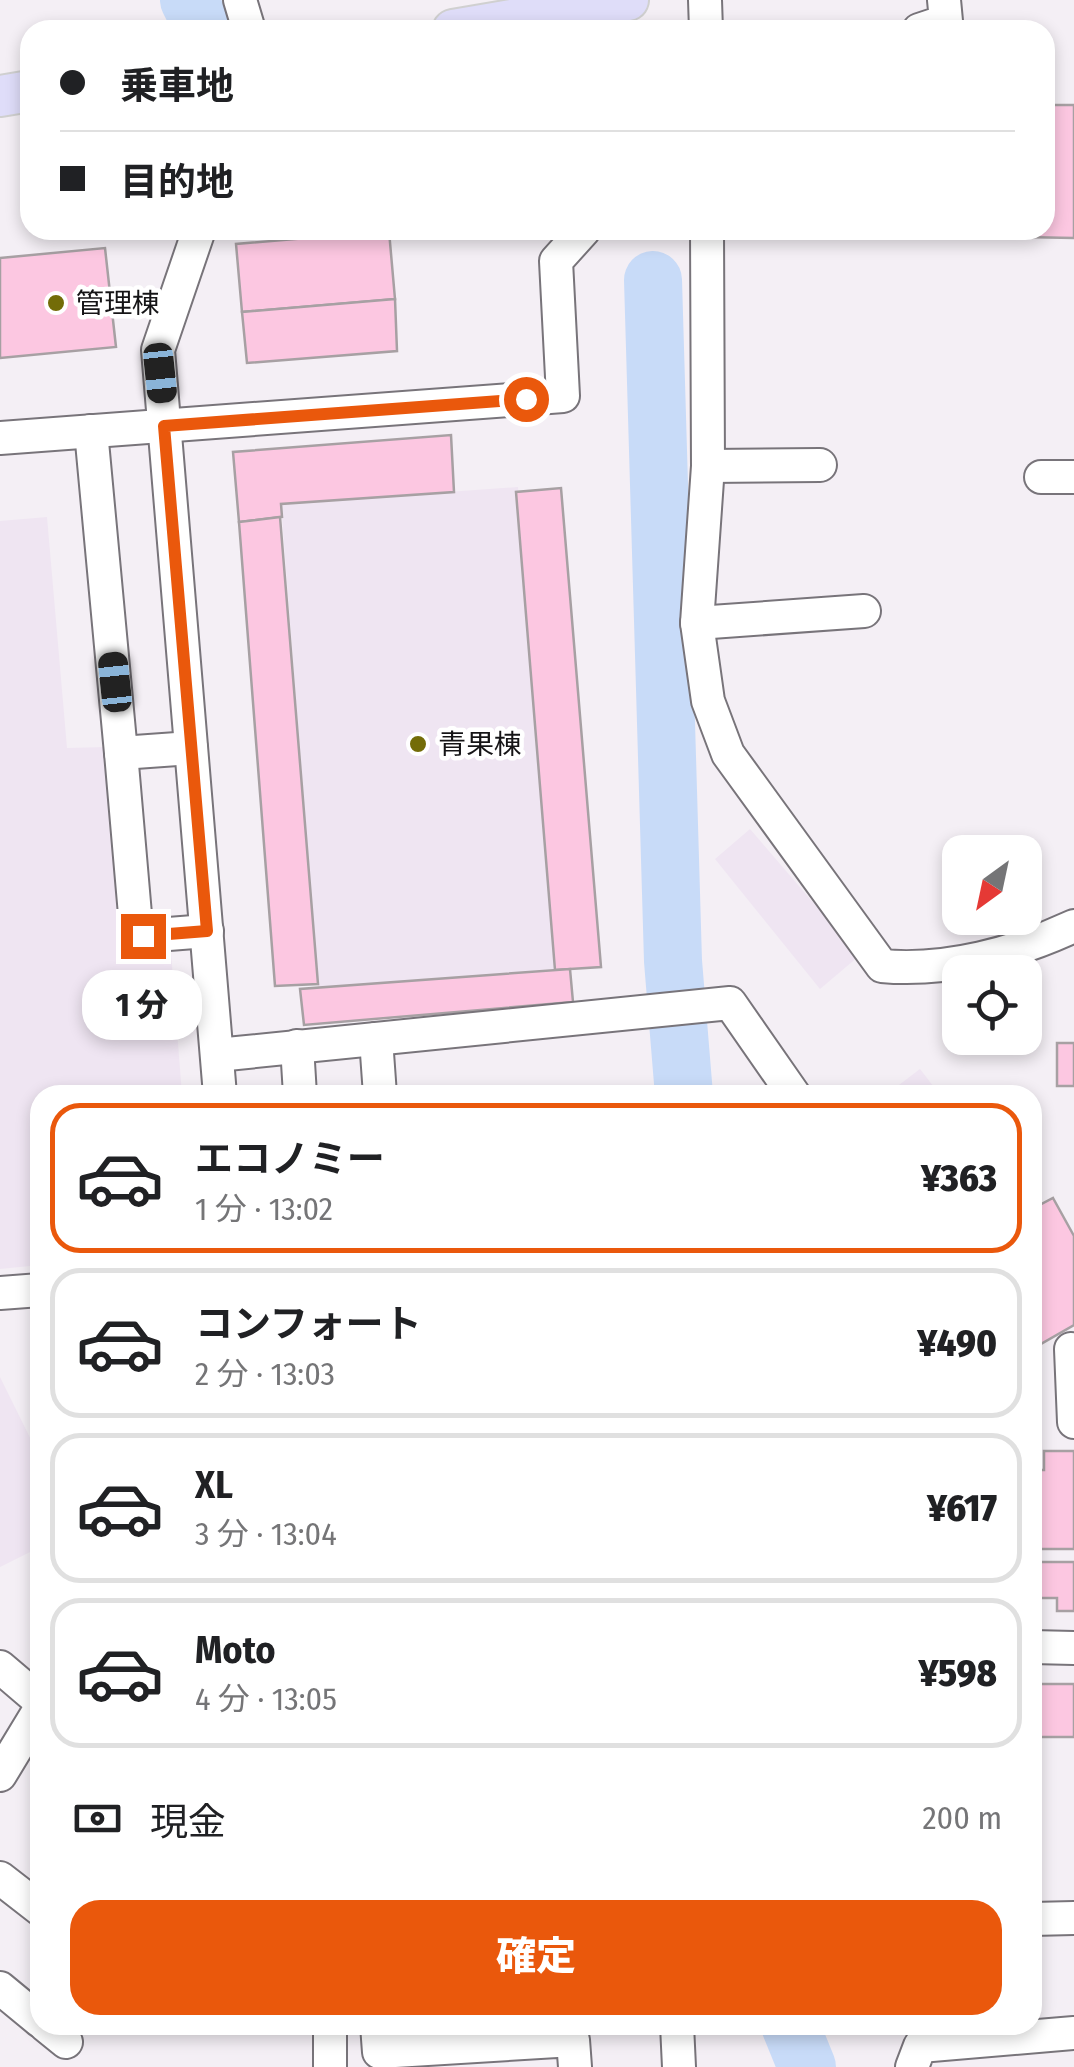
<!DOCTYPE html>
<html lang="ja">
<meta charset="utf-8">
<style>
:root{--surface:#fff;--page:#f6f6f6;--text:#202124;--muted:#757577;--line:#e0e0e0;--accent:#ea580c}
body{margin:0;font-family:"Fira Sans Condensed","Noto Sans JP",sans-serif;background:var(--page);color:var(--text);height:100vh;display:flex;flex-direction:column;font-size:38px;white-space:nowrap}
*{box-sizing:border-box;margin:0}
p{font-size:32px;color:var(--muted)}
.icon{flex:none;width:55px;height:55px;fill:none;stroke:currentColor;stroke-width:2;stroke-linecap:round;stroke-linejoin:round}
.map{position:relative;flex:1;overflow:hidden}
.drawer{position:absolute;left:30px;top:1085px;width:1012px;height:950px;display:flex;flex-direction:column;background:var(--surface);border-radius:30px;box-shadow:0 5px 15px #0003}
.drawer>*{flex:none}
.hud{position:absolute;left:20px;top:20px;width:1035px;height:220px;border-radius:30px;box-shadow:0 5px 15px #0003;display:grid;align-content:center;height:220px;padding:0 40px;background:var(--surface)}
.needle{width:65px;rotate:213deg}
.controls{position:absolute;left:942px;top:835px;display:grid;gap:20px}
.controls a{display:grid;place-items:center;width:100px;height:100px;border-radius:20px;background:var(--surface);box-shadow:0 5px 15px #0003;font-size:50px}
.end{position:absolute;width:45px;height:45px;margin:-22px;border:12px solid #ea580c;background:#fff;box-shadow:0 0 0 5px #fff}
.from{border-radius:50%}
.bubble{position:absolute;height:70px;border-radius:30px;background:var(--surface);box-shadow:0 5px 15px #0003;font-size:32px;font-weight:800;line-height:70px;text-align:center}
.car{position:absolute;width:30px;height:60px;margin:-30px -15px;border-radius:12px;box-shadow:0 0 8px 2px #0007;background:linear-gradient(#222 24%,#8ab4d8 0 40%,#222 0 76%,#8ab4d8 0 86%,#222 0)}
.hud b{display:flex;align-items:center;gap:35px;height:95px;font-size:38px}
.hud b+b{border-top:2px solid var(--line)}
.hud i{width:25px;height:25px;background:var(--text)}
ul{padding:18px 0 0;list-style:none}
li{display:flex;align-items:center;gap:30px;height:150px;margin:0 20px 15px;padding:0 20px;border:5px solid var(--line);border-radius:30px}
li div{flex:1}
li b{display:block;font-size:38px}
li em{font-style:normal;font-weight:800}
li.current{border-color:var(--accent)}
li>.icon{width:90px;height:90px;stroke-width:1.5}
.pay{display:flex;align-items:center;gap:25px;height:110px;padding:0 40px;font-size:38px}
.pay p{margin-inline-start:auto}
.button{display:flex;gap:20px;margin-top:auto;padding:20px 40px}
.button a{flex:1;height:115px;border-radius:30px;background:var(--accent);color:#fff;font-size:40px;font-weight:800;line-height:115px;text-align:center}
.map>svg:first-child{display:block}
</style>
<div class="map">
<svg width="1074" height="2067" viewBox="0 0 1074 2067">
<rect width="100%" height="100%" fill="#f4eff5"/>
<g fill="#efe5f2">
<polygon points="518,487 555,970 318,988 281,504"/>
<polygon points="47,517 67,748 107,747 118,939 130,955 171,952 182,1095 40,1095 40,1265 0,1269 0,521"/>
<polygon points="750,829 859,956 820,989 715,859"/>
<polygon points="920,1069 940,1095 886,1095"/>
<polygon points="0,1377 40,1458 40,1547 0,1567"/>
</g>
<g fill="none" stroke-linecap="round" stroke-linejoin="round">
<g stroke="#c8dbf8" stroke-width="58">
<polyline points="189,0 201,24"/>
<polyline points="653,280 673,961 684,1095"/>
<polyline points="790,2025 807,2067"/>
</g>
</g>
<g fill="#fcc7e1" stroke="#a7a0a3" stroke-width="2.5">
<polygon points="1045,105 1074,105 1074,238 1023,237 1023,230 1045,230"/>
<polygon points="389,231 395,299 242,312 236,244"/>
<polygon points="105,248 116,347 0,358 0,258"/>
<polygon points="395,299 397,351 247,363 242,312"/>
<polygon points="451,435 454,492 281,504 282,517 239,522 233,452"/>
<polygon points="561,488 601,967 555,970 516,492"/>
<polygon points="280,517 318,984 275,986 239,522"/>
<polygon points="570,969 573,1002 304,1025 300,989"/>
<rect x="1057" y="1043" width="17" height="43"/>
<polygon points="1053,1198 1074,1236 1074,1325 1032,1349 1032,1209"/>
<polygon points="1044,1451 1074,1451 1074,1549 1032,1549 1032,1470 1044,1470"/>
<polygon points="1032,1562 1074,1562 1074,1611 1057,1611 1057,1598 1032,1598"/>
<polygon points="1036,1684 1074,1684 1074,1737 1038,1737"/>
</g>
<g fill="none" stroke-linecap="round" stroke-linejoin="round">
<defs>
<g id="minor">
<polyline points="240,0 249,30"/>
<polyline points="705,0 706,30"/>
<polyline points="919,30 946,21 944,0"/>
<polyline points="199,230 158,350 220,1095"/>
<path d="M707,230L708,466L697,623L708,701L728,754L882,966C946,972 1016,953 1074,926"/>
<polyline points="91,431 121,753 191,748"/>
<polyline points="0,438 563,396 556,261 584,230"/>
<polyline points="708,466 820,465"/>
<polyline points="1041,477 1074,477"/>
<polyline points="697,623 864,611"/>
<polyline points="121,753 136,926 143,936 207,931"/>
<polyline points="376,1039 380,1095"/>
<polyline points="297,1046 300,1095"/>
<polyline points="217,1055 730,1003 794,1095"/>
<polyline points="0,1293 40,1290"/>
<polyline points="1071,1349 1074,1422"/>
<polyline points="1032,1647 1074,1648"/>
<polyline points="0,1667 40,1701"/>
<polyline points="0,1775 40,1709"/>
<polyline points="0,1878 40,1909"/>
<polyline points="1032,1919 1074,1918"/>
<polyline points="0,1988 40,2021"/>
<polyline points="45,2025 66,2042"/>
<polyline points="330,2025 330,2067"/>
<polyline points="377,2025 379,2052 573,2040 575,2067"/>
<polyline points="677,2025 679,2067"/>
<polyline points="912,2067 920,2046 1074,2033"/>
</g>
<g id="major">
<polyline points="453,30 628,0"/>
<polyline points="0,96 30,91"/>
</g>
</defs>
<use href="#minor" stroke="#78747a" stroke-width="36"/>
<use href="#major" stroke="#d0d0d0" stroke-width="44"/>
<use href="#minor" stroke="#fff" stroke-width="32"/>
<use href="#major" stroke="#dfddf9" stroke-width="40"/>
</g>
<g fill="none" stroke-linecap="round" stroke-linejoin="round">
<polyline stroke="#ea580c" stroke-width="12" points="143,936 207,931 164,426 526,399"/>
</g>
<g fill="#736c08" stroke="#fff" stroke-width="4">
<circle cx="56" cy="303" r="10"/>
<circle cx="418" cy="744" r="10"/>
</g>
<g text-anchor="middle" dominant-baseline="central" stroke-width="9" stroke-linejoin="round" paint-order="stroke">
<g font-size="28" fill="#151416" stroke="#fff" text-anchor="start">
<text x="76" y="303">管理棟</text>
<text x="438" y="744">青果棟</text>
</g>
</g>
</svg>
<div class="controls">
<a><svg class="needle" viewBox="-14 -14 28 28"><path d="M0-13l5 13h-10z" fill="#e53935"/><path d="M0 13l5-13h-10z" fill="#757577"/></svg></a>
<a><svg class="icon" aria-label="locate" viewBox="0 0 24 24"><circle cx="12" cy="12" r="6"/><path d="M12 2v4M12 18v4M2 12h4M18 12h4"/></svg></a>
</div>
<i class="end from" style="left:526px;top:399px"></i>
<i class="end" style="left:143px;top:936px"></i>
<div class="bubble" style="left:82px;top:970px;width:120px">1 分</div>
<i class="car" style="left:160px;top:373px;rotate:174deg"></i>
<i class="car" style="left:115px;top:682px;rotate:354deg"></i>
<div class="hud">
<b><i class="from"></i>乗車地</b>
<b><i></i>目的地</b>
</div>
<section class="drawer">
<ul>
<li class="current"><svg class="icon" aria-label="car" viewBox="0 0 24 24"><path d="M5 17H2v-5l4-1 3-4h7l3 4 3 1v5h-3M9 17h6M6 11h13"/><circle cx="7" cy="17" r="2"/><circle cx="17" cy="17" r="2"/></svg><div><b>エコノミー</b><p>1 分 · 13:02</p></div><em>¥363</em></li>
<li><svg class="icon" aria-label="car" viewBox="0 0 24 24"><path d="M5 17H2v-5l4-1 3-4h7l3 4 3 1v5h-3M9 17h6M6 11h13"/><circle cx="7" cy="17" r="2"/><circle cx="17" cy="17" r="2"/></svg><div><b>コンフォート</b><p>2 分 · 13:03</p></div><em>¥490</em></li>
<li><svg class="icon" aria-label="car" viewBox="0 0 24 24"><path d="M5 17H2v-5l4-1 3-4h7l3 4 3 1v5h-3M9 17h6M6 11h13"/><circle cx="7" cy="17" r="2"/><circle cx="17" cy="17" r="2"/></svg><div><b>XL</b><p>3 分 · 13:04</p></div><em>¥617</em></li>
<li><svg class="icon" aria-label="car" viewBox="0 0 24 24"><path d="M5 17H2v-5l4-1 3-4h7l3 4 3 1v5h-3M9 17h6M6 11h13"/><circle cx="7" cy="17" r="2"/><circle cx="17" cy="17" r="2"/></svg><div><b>Moto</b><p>4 分 · 13:05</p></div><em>¥598</em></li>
</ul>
<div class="pay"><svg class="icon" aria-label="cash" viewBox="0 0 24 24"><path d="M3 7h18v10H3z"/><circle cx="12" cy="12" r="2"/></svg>現金<p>200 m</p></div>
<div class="button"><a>確定</a></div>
</section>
</div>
